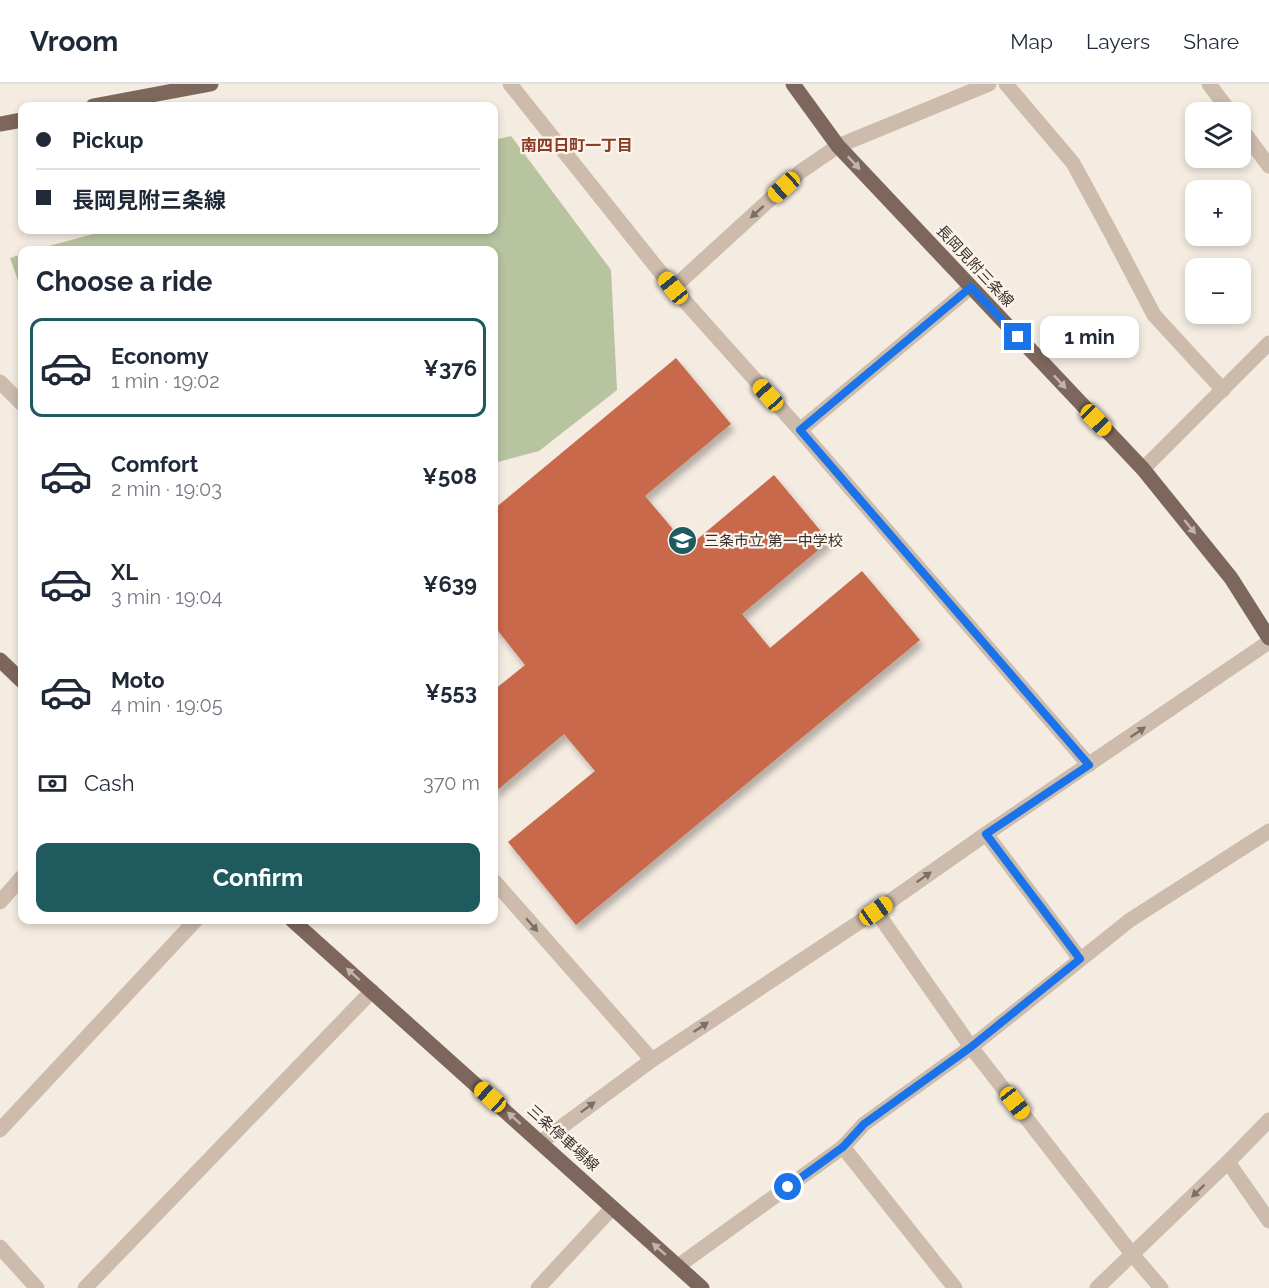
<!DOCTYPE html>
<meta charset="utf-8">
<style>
:root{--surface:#fff;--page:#f6f6f7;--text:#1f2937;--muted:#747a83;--line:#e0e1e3;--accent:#1f5a5e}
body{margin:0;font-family:Raleway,"Noto Sans JP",sans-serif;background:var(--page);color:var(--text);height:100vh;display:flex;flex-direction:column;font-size:22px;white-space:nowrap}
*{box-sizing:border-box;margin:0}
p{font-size:20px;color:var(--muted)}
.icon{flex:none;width:33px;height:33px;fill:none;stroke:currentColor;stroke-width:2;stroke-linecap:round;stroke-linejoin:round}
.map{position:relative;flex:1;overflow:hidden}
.sheet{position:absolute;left:18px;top:162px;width:480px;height:678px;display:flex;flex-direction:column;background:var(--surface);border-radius:12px;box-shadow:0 3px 9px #0003}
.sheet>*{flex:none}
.guide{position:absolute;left:18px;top:18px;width:480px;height:132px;border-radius:12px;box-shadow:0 3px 9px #0003;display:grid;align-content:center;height:132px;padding:0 18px;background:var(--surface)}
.fabs{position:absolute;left:1185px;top:18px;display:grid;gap:12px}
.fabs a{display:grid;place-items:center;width:66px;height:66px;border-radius:12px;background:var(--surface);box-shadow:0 3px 9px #0003;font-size:30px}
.end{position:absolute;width:27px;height:27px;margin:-14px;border:8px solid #1a73e8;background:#fff;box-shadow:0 0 0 3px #fff}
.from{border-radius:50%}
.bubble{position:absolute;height:42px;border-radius:12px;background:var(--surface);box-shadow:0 3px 9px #0003;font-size:20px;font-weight:700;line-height:42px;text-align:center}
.car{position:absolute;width:18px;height:36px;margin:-18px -9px;border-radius:8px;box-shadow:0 0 4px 2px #0007;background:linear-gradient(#f5c518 24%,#345 0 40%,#f5c518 0 76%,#345 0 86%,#f5c518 0)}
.guide b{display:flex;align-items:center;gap:21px;height:57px;font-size:22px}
.guide b+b{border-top:2px solid var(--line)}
.guide i{width:15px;height:15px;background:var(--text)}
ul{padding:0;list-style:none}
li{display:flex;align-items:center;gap:18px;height:99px;margin:0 12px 9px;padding:0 6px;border:3px solid transparent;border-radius:12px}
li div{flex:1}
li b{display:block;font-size:22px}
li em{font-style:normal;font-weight:700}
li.on{border-color:var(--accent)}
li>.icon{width:54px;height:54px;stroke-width:1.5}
h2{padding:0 18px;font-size:27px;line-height:72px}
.pay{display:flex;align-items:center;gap:15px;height:66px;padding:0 18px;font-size:22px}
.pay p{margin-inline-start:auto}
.cta{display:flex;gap:12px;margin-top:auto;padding:12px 18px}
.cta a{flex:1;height:69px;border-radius:12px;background:var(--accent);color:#fff;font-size:24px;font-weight:700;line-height:69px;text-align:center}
header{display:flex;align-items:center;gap:36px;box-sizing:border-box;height:84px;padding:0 30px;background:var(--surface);border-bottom:2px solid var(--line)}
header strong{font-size:28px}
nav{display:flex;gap:33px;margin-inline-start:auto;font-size:21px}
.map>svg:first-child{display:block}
</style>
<header>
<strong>Vroom</strong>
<nav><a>Map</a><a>Layers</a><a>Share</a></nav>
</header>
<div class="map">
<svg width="1269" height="1204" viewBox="0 0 1269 1204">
<defs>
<filter id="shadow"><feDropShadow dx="3.5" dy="6" stdDeviation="3" flood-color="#0004"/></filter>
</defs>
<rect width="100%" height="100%" fill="#f4ebe1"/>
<g fill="#b8c4a0">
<polygon points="511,52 611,186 617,306 539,367 494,379 494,166 34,166 108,146 494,146 494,56"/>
<polygon points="22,170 22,208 10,174"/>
</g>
<polygon fill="#c8694b" filter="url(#shadow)" points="676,274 731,340 645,412 688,463 774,391 829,457 742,530 770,564 862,487 920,556 576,841 508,758 595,687 564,650 494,709 494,606 525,581 495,543 494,545 494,425"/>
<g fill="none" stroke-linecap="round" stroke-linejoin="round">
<g stroke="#cdbbac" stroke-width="15">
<polyline points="510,0 673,204 800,346 1089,681"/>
<polyline points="1006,0 1073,79 1111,149 1154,231 1223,306"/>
<polyline points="1209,0 1230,28"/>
<polyline points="1240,43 1269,82"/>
<polyline points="673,204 800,88 838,62 989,0"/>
<polyline points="0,298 22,320"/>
<polyline points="800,346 971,203"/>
<polyline points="1143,385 1269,259"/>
<polyline points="986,750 1080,875"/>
<polyline points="494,797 652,976"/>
<polyline points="0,818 22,793"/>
<polyline points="876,827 971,963 1132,1170 1161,1204"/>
<polyline points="0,1046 196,836"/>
<polyline points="541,1058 652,976 876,827 986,750 1269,558"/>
<polyline points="843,1063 955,1204"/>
<polyline points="1228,1078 1269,1137"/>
<polyline points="0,1163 37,1204"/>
<polyline points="678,1182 843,1063 864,1040 971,963 1130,836 1269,747"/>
<polyline points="85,1204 372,907"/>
<polyline points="538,1204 612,1124"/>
<polyline points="1097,1204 1228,1078 1269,1036"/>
</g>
<g stroke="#7d675c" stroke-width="15">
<polyline points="793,0 838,62 1143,385 1231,494 1269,554"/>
<polyline points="93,22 211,0"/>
<polyline points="0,40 22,36"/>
<polyline points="0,576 22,597"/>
<polyline points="292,836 702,1204"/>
</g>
</g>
<defs><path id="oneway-solid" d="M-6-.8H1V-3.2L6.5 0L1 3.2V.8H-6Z" transform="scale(1.5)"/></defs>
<g fill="#c2b5ac">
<use href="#oneway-solid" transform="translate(854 79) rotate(47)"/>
<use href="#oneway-solid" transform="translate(1060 298) rotate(47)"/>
<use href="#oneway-solid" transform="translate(1190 443) rotate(51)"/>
<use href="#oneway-solid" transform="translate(353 890) rotate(-138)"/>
<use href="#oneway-solid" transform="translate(514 1034) rotate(-138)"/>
<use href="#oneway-solid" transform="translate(659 1165) rotate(-139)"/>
</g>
<g fill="#7d6f65">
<use href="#oneway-solid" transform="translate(757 128) rotate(138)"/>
<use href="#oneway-solid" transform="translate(1138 648) rotate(-34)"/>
<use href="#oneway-solid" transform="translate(924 793) rotate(-35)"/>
<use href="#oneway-solid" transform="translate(532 841) rotate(49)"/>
<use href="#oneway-solid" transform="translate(701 943) rotate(-34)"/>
<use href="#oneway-solid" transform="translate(588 1023) rotate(-37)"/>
<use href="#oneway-solid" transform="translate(1198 1107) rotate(136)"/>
</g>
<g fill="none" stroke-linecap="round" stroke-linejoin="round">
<polyline stroke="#1a73e8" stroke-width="8" points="788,1103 843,1063 864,1040 971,963 1080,875 986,750 1089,681 800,346 971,203 1018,253"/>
</g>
<defs>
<symbol id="school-disc" viewBox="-11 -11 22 22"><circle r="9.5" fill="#1f5a5e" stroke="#fbf5ee"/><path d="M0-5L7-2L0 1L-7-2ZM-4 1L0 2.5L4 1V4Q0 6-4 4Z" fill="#fff"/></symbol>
</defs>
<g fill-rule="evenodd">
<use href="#school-disc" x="666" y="440" width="33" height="33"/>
</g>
<g text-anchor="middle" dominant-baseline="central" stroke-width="4.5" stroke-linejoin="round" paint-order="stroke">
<g font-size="15" fill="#3b302b" stroke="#fbf5ee">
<text transform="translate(975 182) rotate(47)">長岡見附三条線</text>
<text transform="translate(563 1054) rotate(42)">三条停車場線</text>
</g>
<g font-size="15" fill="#3b302b" stroke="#fbf5ee" text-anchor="start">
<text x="704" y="457">三条市立 第一中学校</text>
</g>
<g font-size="16" font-weight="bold" fill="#8c3b22" stroke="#fbf5ee">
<text x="577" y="61">南四日町一丁目</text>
</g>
</g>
</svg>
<div class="fabs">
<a><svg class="icon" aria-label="layers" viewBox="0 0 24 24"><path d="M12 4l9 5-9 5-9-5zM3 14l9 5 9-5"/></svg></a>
<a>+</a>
<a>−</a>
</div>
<i class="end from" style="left:788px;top:1103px"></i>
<i class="end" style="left:1018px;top:253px"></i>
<div class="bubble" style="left:1040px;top:232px;width:99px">1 min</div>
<i class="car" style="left:784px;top:103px;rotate:228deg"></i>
<i class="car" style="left:673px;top:204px;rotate:321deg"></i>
<i class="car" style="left:768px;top:311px;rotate:318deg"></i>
<i class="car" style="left:1096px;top:336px;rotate:136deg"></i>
<i class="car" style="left:876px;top:827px;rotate:55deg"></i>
<i class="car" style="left:490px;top:1013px;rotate:312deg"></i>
<i class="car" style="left:1015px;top:1019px;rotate:142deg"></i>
<div class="guide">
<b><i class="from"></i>Pickup</b>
<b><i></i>長岡見附三条線</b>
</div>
<section class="sheet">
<h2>Choose a ride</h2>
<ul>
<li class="on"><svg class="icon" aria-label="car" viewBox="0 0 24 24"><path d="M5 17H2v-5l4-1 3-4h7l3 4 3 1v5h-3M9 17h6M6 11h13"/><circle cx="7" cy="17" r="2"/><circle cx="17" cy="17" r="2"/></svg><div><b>Economy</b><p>1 min · 19:02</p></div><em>¥376</em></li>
<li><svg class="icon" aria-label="car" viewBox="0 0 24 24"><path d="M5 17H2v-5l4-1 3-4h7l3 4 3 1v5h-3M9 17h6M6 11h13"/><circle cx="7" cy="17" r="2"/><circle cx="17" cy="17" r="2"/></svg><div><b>Comfort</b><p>2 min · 19:03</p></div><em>¥508</em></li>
<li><svg class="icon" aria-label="car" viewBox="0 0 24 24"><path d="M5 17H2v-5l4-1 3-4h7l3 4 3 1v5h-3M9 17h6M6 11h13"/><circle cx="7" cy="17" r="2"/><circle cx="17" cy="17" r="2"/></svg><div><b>XL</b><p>3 min · 19:04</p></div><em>¥639</em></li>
<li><svg class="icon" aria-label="car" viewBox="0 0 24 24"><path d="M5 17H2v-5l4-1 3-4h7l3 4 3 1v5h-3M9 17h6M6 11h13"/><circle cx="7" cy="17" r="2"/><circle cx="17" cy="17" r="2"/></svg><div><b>Moto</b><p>4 min · 19:05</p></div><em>¥553</em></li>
</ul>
<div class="pay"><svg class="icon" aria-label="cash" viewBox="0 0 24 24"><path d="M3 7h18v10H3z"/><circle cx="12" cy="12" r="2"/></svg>Cash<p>370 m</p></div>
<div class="cta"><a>Confirm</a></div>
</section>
</div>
